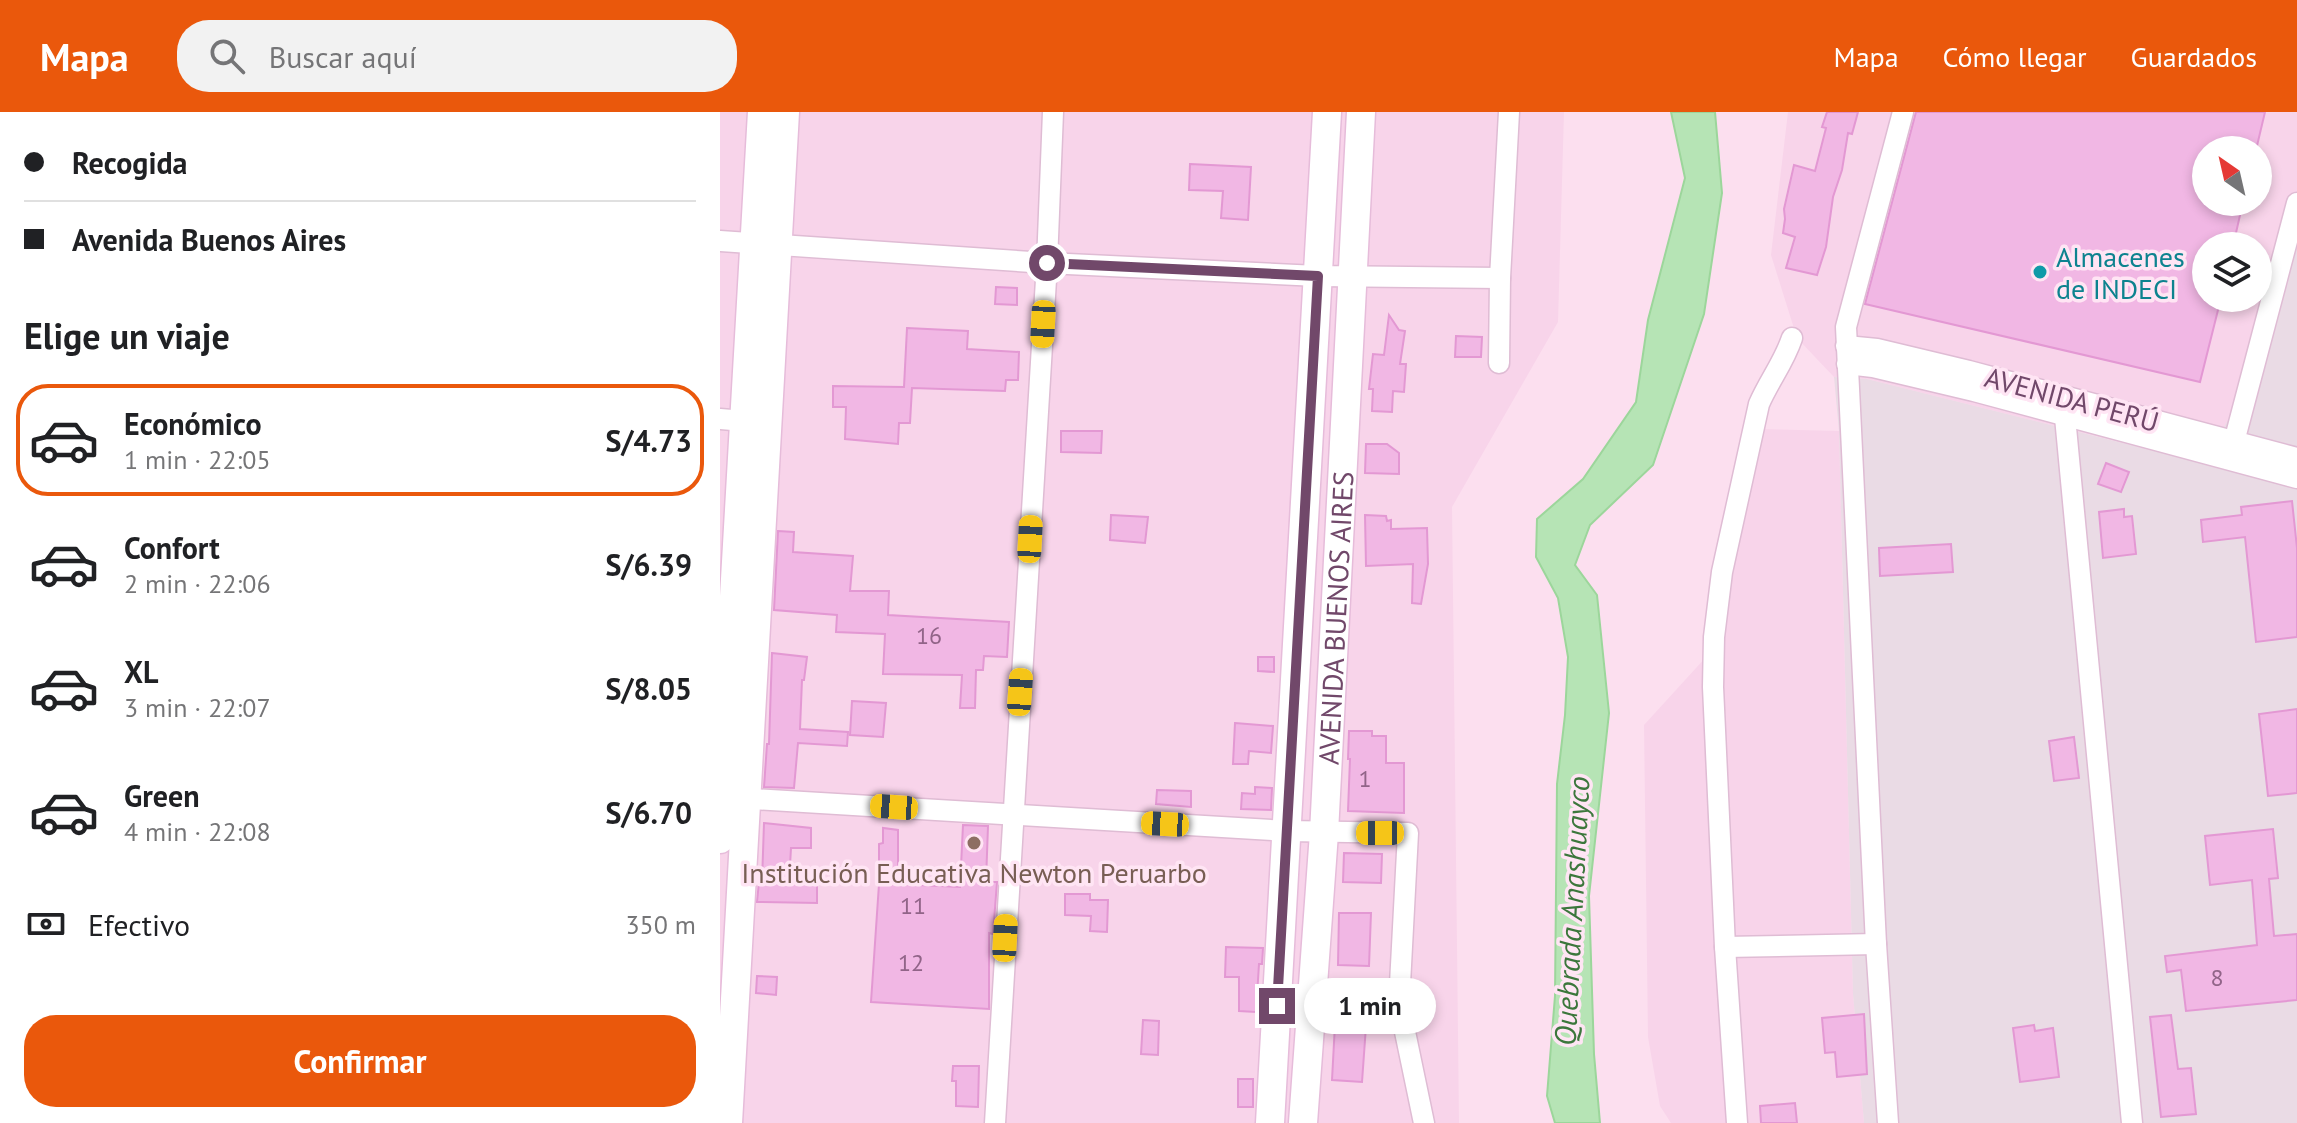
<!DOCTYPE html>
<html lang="es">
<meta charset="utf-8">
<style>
:root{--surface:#fff;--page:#f2f2f2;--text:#202124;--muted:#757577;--line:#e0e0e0;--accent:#ea580c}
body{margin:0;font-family:"PT Sans",sans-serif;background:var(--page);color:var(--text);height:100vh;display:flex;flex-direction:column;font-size:30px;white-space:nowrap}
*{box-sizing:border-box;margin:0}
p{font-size:26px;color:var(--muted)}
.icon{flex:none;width:44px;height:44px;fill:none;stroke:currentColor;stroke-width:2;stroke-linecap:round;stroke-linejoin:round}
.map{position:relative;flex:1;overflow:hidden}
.details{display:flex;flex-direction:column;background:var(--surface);width:720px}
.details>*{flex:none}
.hud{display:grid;align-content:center;height:176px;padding:0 24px;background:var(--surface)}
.needle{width:52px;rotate:326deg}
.tools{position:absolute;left:1472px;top:24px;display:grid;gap:16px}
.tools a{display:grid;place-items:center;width:80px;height:80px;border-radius:50%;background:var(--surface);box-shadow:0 4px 12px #0003;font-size:40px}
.end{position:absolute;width:36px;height:36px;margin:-18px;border:10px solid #71486a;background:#fff;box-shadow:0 0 0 4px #fff}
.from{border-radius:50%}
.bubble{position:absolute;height:56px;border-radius:28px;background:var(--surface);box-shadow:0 4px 12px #0003;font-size:26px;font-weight:800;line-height:56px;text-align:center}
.car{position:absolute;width:24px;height:48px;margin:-24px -12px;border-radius:10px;box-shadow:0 0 6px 2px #0007;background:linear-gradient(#f5c518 24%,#345 0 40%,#f5c518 0 76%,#345 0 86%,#f5c518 0)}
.hud b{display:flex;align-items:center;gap:28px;height:76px;font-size:30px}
.hud b+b{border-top:2px solid var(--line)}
.hud i{width:20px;height:20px;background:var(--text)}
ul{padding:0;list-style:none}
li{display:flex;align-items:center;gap:24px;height:112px;margin:0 16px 12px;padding:0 8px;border:4px solid transparent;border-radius:32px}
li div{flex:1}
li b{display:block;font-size:30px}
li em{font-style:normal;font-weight:800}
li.selected{border-color:var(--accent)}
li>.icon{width:72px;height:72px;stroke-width:1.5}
h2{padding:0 24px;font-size:36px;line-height:96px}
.pay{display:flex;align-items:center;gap:20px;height:88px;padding:0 24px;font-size:30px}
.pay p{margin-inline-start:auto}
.primary-button{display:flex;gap:16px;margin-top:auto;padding:16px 24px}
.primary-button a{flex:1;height:92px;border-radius:32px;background:var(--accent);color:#fff;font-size:32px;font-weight:800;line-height:92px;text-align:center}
header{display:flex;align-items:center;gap:48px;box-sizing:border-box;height:112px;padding:0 40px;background:var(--accent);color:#fff}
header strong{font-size:38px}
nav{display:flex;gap:44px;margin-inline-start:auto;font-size:28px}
.search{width:560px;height:72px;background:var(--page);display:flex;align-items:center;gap:20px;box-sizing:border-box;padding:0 28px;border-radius:32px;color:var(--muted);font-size:30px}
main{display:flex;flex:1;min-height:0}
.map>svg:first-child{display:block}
</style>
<header>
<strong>Mapa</strong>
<div class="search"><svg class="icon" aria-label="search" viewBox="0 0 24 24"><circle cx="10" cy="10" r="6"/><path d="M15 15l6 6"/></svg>Buscar aquí</div>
<nav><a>Mapa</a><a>Cómo llegar</a><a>Guardados</a></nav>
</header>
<main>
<section class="details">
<div class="hud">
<b><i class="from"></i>Recogida</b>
<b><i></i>Avenida Buenos Aires</b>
</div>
<h2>Elige un viaje</h2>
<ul>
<li class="selected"><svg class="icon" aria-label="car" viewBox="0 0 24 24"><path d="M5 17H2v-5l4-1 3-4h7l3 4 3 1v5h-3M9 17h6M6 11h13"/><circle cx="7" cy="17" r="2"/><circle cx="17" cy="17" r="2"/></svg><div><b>Económico</b><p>1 min · 22:05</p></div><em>S/4.73</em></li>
<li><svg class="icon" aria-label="car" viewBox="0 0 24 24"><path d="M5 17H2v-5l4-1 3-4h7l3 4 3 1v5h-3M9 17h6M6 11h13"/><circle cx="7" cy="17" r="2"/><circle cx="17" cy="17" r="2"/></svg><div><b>Confort</b><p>2 min · 22:06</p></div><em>S/6.39</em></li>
<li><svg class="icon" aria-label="car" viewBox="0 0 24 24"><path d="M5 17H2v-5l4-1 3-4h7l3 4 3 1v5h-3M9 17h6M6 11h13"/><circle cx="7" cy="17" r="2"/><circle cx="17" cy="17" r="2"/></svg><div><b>XL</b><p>3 min · 22:07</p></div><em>S/8.05</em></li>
<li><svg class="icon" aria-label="car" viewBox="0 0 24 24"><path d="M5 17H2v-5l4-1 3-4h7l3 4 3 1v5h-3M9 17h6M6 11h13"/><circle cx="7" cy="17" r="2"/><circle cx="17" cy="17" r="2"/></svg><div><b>Green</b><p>4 min · 22:08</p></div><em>S/6.70</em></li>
</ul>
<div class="pay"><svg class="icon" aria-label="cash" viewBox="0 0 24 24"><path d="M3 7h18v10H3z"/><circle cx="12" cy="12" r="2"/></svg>Efectivo<p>350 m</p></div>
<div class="primary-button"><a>Confirmar</a></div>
</section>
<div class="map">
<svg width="1577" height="1011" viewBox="0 0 1577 1011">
<rect width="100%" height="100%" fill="#fcdfef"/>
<g fill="#f8d4ea" fill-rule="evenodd">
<polygon points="0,0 844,0 838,210 732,395 739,1011 0,1011"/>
<path d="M1068,0H1577V100L1510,306L1482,351L1147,267L1114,265L1077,226L1051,143ZM1486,38H1538V90H1486ZM1486,134H1538V186H1486Z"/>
<polygon points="1037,317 1119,319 1133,882 1144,1011 951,1011 940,994 928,925 924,613 997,533"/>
</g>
<polygon fill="#eadbe5" points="1577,100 1577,1011 1144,1011 1133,882 1119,319 1114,265 1147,267 1482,351 1510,305"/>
<polygon fill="#b6e4b5" stroke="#9cd69b" stroke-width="2" points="951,0 995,0 1002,81 984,202 933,353 870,413 855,453 877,483 889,601 869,784 874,942 880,1011 835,1011 827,984 835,884 837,672 845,603 848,545 838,486 816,445 817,407 863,367 916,290 928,208 965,66"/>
<g fill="#f1b7e4" stroke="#e398d3" stroke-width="2">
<polygon points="1107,0 1138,0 1132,22 1128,21 1122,58 1113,85 1106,135 1097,163 1066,156 1075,125 1063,121 1065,107 1064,97 1074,53 1095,59 1106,16 1102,15"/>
<polygon points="1196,0 1545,0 1536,38 1486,38 1486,90 1523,90 1513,134 1486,134 1486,186 1501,186 1480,270 1145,192"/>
<polygon points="470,52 531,55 528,108 501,106 503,79 469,78"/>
<polygon points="276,175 297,176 297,193 275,192"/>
<polygon points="669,203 679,218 685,219 680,252 686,252 684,280 673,279 672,300 652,299 653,277 649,277 653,242 664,243"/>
<polygon points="187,216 248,219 247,237 299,240 298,268 286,268 285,279 192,276 190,311 179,311 178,332 125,327 126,295 113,295 113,274 184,275"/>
<polygon points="736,224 762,225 761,245 735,245"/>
<polygon points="341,319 382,319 381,341 341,340"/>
<polygon points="646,332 667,332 679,341 679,362 645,361"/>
<polygon points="1386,351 1409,360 1401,380 1378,372"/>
<polygon points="1572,389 1577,436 1577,525 1536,530 1525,425 1483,430 1481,408 1522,403 1521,395"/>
<polygon points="1404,397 1404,405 1412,404 1416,442 1383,446 1379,400"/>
<polygon points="391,403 428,405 425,431 390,428"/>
<polygon points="645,403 666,404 667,409 671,408 671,417 707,416 708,452 701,492 692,491 693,452 646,454"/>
<polygon points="58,419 74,420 73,440 133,444 130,479 169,479 168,503 289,510 287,545 264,544 263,558 256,558 255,596 240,596 242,563 163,562 165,522 116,520 117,503 54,498"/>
<polygon points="1231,432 1233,460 1160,464 1159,436"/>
<polygon points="52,541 87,545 84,568 82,568 80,617 128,620 127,634 78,631 74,676 44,675 47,632 49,632"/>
<polygon points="538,545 554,545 554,560 538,559"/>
<polygon points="132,589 166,591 163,625 130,623"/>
<polygon points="1577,597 1577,681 1548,684 1539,602"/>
<polygon points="515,611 553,614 551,641 529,639 528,652 513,652"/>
<polygon points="629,619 652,619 652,624 666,624 666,651 684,651 684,701 628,699 630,647 628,647"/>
<polygon points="1354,625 1359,666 1334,669 1329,629"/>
<polygon points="535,675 552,676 551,698 521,697 522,681 535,682"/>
<polygon points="437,678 471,679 471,695 436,692"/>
<polygon points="44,711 91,716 91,736 71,736 69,771 97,772 97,791 37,790 39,770 42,770"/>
<polygon points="243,713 268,714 266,770 277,770 273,822 269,821 269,897 151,890 159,772 159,732 163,731 163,716 178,718 178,772 240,775"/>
<polygon points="1553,717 1558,766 1549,767 1554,824 1577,822 1577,888 1466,899 1461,858 1447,860 1445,844 1537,833 1532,768 1490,773 1485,724"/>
<polygon points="624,741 662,742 661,771 623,770"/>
<polygon points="345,782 370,782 370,788 388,788 387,820 370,819 371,804 345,803"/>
<polygon points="619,801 651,801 649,854 618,853"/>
<polygon points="506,835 543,836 542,852 539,852 536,900 519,899 519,865 505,865"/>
<polygon points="37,864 57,865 56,883 36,881"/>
<polygon points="1144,902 1147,962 1117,965 1115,940 1105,941 1102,906"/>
<polygon points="1451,903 1458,957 1471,956 1476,1002 1441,1005 1430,905"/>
<polygon points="423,908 439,909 438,943 421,942"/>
<polygon points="615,912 646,914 642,970 612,968"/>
<polygon points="1314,913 1315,919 1333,916 1339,965 1300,970 1293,916"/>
<polygon points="233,954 259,954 258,995 236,994 236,969 232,969"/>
<rect x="518" y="967" width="15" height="28"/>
<polygon points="1075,991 1077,1011 1041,1011 1040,994"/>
</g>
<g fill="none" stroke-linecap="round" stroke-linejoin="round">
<defs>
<g id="street">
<polyline points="0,129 327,151 598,164 780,166"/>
<polyline points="1126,234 1157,237 1249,259 1577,346"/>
<polyline points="779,251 780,166 789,0"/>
<polyline points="1127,252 1153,255 1254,279 1577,366"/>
<polyline points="1343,284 1412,1011"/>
<polyline points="0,307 24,309"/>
<polyline points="1514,330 1577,91"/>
<polyline points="16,686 568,719 688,721 679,891 704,1011"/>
<polyline points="1005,835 1156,832"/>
<polyline points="275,1011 327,151 333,0"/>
<path d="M1017,1011L1005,835L993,575L994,525L1002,460L1039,292C1049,269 1064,250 1072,226"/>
<polyline points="1168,1011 1156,832 1126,215 1183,0"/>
</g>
<g id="secondary">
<polyline points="0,727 42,0"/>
<polyline points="8,1011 65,0"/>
<polyline points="550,1011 607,0"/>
<path id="s1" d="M583,1011L604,721L641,0"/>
</g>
</defs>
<use href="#street" stroke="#dfbcd4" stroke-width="23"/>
<use href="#secondary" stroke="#e6bcda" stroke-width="31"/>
<use href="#street" stroke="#fff" stroke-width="20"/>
<use href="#secondary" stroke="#fff" stroke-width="28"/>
</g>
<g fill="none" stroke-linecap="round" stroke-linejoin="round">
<polyline stroke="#71486a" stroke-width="10" points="327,151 598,164 557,894"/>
</g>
<circle fill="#0f9aa8" stroke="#ffe5f4" stroke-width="3" cx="1320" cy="160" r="8"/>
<circle fill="#8d6e63" stroke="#ffe5f4" stroke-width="3" cx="254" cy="731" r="8"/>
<g text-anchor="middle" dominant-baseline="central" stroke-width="7" stroke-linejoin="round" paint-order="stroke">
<g font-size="24" fill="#916488">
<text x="209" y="523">16</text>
<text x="645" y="666">1</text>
<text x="193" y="793">11</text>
<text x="191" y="850">12</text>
<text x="1497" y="865">8</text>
</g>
<g font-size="28" fill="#0d838f" stroke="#ffe5f4" text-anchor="start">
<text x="1336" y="144">Almacenes<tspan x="1336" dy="32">de INDECI</tspan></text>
</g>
<g font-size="28" fill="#71486a" stroke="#ffe5f4">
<text transform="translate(1352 287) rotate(15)">AVENIDA PERÚ</text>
<text stroke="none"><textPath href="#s1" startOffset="506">AVENIDA BUENOS AIRES</textPath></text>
</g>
<g font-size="28" fill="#785e54" stroke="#ffe5f4">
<text x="254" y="760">Institución Educativa Newton Peruarbo</text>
</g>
<g font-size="30" font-style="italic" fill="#3c773c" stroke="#ffe5f4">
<text transform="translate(851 799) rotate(-87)">Quebrada Anashuayco</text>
</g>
</g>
</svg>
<div class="tools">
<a><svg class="needle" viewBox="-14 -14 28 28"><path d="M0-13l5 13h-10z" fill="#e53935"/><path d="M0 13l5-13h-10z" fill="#757577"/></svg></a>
<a><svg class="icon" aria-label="layers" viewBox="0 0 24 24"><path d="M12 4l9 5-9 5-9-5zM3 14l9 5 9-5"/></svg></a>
</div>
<i class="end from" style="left:327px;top:151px"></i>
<i class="end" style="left:557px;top:894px"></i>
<div class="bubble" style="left:584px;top:866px;width:132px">1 min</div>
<i class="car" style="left:323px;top:212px;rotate:183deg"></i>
<i class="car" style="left:310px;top:427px;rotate:3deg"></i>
<i class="car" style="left:300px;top:580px;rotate:4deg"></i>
<i class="car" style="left:174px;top:695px;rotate:274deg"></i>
<i class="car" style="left:445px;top:712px;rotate:273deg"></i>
<i class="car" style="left:660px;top:721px;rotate:270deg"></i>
<i class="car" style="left:285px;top:826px;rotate:3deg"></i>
</div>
</main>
